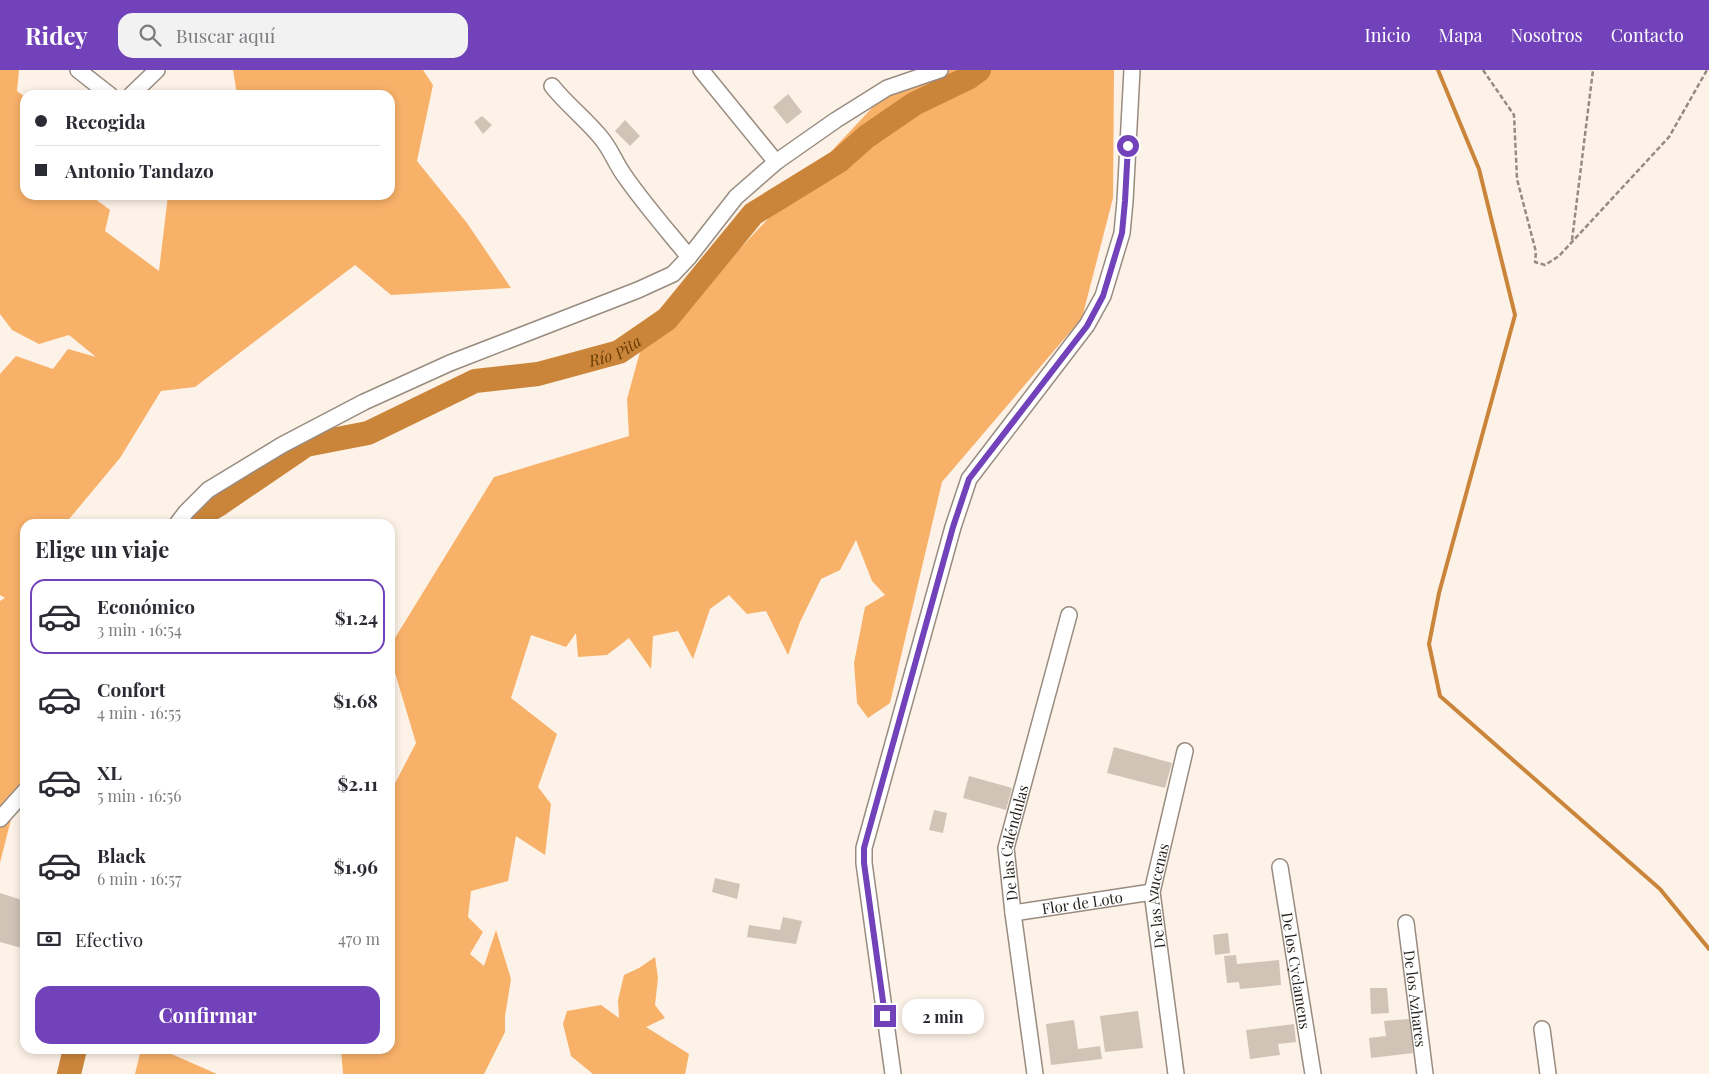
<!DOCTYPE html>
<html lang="es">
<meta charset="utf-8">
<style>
:root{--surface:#fff;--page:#f2f2f3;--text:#2b2b33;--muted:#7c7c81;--line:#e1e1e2;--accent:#7142b9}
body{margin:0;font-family:"Playfair Display",serif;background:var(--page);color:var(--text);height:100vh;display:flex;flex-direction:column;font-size:19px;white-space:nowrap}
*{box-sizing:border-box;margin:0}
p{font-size:16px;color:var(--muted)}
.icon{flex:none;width:28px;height:28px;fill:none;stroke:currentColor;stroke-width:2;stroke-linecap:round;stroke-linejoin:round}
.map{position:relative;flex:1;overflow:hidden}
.sheet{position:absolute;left:20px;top:449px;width:375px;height:535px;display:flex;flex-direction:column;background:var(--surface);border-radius:15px;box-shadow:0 2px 8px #0003}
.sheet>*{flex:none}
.banner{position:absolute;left:20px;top:20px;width:375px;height:110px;border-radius:15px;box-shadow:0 2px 8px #0003;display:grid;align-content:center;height:110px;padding:0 15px;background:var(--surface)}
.end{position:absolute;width:22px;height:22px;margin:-11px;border:6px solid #7142b9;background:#fff;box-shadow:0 0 0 2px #fff}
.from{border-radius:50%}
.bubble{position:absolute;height:35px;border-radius:15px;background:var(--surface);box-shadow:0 2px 8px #0003;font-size:16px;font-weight:700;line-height:35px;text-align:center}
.banner b{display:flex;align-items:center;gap:18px;height:48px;font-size:19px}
.banner b+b{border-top:1px solid var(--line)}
.banner i{width:12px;height:12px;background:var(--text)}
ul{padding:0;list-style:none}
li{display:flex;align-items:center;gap:15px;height:75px;margin:0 10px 8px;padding:0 5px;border:2px solid transparent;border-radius:15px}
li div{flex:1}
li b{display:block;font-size:19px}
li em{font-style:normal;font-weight:700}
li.active{border-color:var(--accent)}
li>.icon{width:45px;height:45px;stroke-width:1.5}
h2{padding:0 15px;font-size:22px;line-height:60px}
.pay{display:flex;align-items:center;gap:12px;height:55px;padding:0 15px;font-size:19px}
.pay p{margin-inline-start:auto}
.primary-button{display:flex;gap:10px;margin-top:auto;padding:10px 15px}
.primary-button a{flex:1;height:58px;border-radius:15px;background:var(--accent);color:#fff;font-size:20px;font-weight:700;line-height:58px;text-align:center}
header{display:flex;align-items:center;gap:30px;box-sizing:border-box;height:70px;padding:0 25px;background:var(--accent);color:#fff}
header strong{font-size:24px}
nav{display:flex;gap:28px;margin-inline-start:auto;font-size:18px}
.search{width:350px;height:45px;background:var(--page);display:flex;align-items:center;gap:12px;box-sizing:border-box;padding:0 18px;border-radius:15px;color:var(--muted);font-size:19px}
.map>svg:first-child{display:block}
</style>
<header>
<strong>Ridey</strong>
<div class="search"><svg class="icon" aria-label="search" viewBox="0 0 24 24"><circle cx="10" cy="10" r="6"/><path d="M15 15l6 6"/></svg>Buscar aquí</div>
<nav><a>Inicio</a><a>Mapa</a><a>Nosotros</a><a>Contacto</a></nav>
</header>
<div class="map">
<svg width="1709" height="1004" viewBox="0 0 1709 1004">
<rect width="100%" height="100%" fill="#fdf2e7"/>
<g fill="#f8b169">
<polygon points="0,0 19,0 17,21 25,27 25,125 90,125 110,140 105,161 159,201 168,125 390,125 390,25 237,25 233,0 423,0 433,15 417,91 467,153 511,218 391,225 355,195 195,317 161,321 120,388 65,454 25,454 25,694 0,793 0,531 5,528 0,525 0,304 16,286 53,299 68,279 96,287 69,265 39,274 12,260 0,244"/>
<polygon points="914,0 1114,0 1113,128 1082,248 942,412 890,633 868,648 857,633 854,593 865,537 885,525 872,511 856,470 840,500 821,509 800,552 788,585 766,541 747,544 729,525 710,539 693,589 678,561 653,566 651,599 629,568 607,585 578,587 576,563 566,577 531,565 511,628 557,664 538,717 551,734 545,785 516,766 508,811 471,821 468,847 483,862 470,884 484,896 496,860 511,909 505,946 505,962 484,1004 343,1004 341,979 390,979 390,723 416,673 390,586 390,576 494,407 629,366 627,329 640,282 674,249 899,9"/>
<polygon points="655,887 658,908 655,935 665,948 646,957 689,984 685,1004 593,1004 571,986 563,954 567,941 601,935 619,948 618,930 624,905 639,898"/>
<polygon points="141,979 160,979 217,1004 135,1004"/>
</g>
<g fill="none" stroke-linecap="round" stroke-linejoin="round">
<polyline stroke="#ca853b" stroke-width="4" points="1438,0 1479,99 1515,245 1439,523 1429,574 1440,626 1660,819 1709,879"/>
<g stroke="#ca853b" stroke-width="24">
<path id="s1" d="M194,454L195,448L218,435L306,375L368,363L475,311L538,304L619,282L667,249L753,144L839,91L866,67L914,34L968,8L979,0"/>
<polyline points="69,1004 75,979"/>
</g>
</g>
<g fill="#d1c3b6">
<polygon points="788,24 802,42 787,54 773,37"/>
<polygon points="482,46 492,55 483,64 474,52"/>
<polygon points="625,50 640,66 630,76 615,61"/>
<polygon points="1114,677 1172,693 1165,718 1107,703"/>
<polygon points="969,706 1012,718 1006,740 963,728"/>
<polygon points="934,740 947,743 943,763 929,760"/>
<polygon points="715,808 740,814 737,829 712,822"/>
<polygon points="0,823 25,831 25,879 0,872"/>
<polygon points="783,847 802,851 796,874 747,867 749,855 780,860"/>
<polygon points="1228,863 1230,883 1215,885 1213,865"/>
<polygon points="1236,885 1237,894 1279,890 1281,915 1240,919 1239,912 1227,913 1224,886"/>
<polygon points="1370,918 1387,918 1389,943 1371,944"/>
<polygon points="1138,941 1143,978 1105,982 1100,946"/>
<polygon points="1409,949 1413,983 1371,988 1369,968 1386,966 1384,951"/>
<polygon points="1074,950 1078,979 1100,976 1102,989 1051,995 1046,954"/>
<polygon points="1294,954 1296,972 1278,974 1280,985 1250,989 1246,960"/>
</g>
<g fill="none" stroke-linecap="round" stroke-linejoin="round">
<defs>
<g id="minor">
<polyline points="78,0 110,25"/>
<polyline points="701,0 776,92"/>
<path d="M552,16C567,35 587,50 602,69C611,80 616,94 624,105C644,134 667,160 689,187"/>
<polyline points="131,25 157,0"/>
<polyline points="177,454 186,442 208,420 282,375 364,332 450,293 638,220 673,204 689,187 736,127 776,92 836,50 887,18 940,0"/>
<polyline points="0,749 25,721"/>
<path id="s2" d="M1280,797L1313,1004"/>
<path id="s3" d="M1013,843L1152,822"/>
<path id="s4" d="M1406,853L1425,1004"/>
<polyline points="1542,959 1548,1004"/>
<polyline points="893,1004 864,793 864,778 953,457 969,409 1087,255 1103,226 1122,163 1125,131 1132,0"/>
<path id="s5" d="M1035,1004L1013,843L1006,778L1069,545"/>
<path id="s6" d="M1176,1004L1152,822L1185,681"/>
</g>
</defs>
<use href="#minor" stroke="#988b7f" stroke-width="18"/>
<g stroke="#948c84" stroke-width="2.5" stroke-dasharray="5 2.5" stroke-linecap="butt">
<polyline points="1483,0 1514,45 1517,109 1536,182 1535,192 1545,195 1559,186 1669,67 1707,0"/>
<polyline points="1572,170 1593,0"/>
</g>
<use href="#minor" stroke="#fff" stroke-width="15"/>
</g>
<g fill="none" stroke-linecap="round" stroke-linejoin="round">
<polyline stroke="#7142b9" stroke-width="6" points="885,946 864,793 864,778 953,457 969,409 1087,256 1103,226 1122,163 1125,131 1128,76"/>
</g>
<g text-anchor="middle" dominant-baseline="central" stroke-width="4" stroke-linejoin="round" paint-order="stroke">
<g font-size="15" fill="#231e19" stroke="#fff">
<text stroke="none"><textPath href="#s5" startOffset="234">De las Caléndulas</textPath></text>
<text stroke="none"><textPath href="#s6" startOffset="180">De las Azucenas</textPath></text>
<text stroke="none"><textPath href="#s3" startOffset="70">Flor de Loto</textPath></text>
<text stroke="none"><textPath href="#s2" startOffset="105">De los Cyclamens</textPath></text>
<text stroke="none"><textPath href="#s4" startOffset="76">De los Azhares</textPath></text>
</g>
<g font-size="16" font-style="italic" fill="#683b00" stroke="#fff">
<text stroke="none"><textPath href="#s1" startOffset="465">Río Pita</textPath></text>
</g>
</g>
</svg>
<i class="end from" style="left:1128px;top:76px"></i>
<i class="end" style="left:885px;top:946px"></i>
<div class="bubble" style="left:902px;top:929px;width:82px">2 min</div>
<div class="banner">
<b><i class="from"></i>Recogida</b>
<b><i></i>Antonio Tandazo</b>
</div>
<section class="sheet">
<h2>Elige un viaje</h2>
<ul>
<li class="active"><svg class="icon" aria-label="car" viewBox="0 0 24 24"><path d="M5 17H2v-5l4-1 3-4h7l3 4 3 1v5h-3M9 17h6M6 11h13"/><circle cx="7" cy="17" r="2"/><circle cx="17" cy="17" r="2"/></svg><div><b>Económico</b><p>3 min · 16:54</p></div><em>$1.24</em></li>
<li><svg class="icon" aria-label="car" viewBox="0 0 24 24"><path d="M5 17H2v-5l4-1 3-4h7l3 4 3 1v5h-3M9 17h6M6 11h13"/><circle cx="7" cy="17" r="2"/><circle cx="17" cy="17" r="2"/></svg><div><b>Confort</b><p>4 min · 16:55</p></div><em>$1.68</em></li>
<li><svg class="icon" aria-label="car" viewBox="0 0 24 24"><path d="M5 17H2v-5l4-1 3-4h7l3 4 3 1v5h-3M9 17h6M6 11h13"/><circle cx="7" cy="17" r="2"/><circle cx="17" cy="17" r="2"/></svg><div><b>XL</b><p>5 min · 16:56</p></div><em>$2.11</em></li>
<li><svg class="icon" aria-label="car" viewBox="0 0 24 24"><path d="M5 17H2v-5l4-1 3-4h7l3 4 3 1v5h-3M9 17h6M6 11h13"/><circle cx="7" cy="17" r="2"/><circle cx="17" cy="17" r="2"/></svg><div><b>Black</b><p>6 min · 16:57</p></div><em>$1.96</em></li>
</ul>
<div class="pay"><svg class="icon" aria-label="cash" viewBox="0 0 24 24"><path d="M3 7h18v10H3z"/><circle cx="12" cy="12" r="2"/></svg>Efectivo<p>470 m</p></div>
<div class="primary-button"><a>Confirmar</a></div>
</section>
</div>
